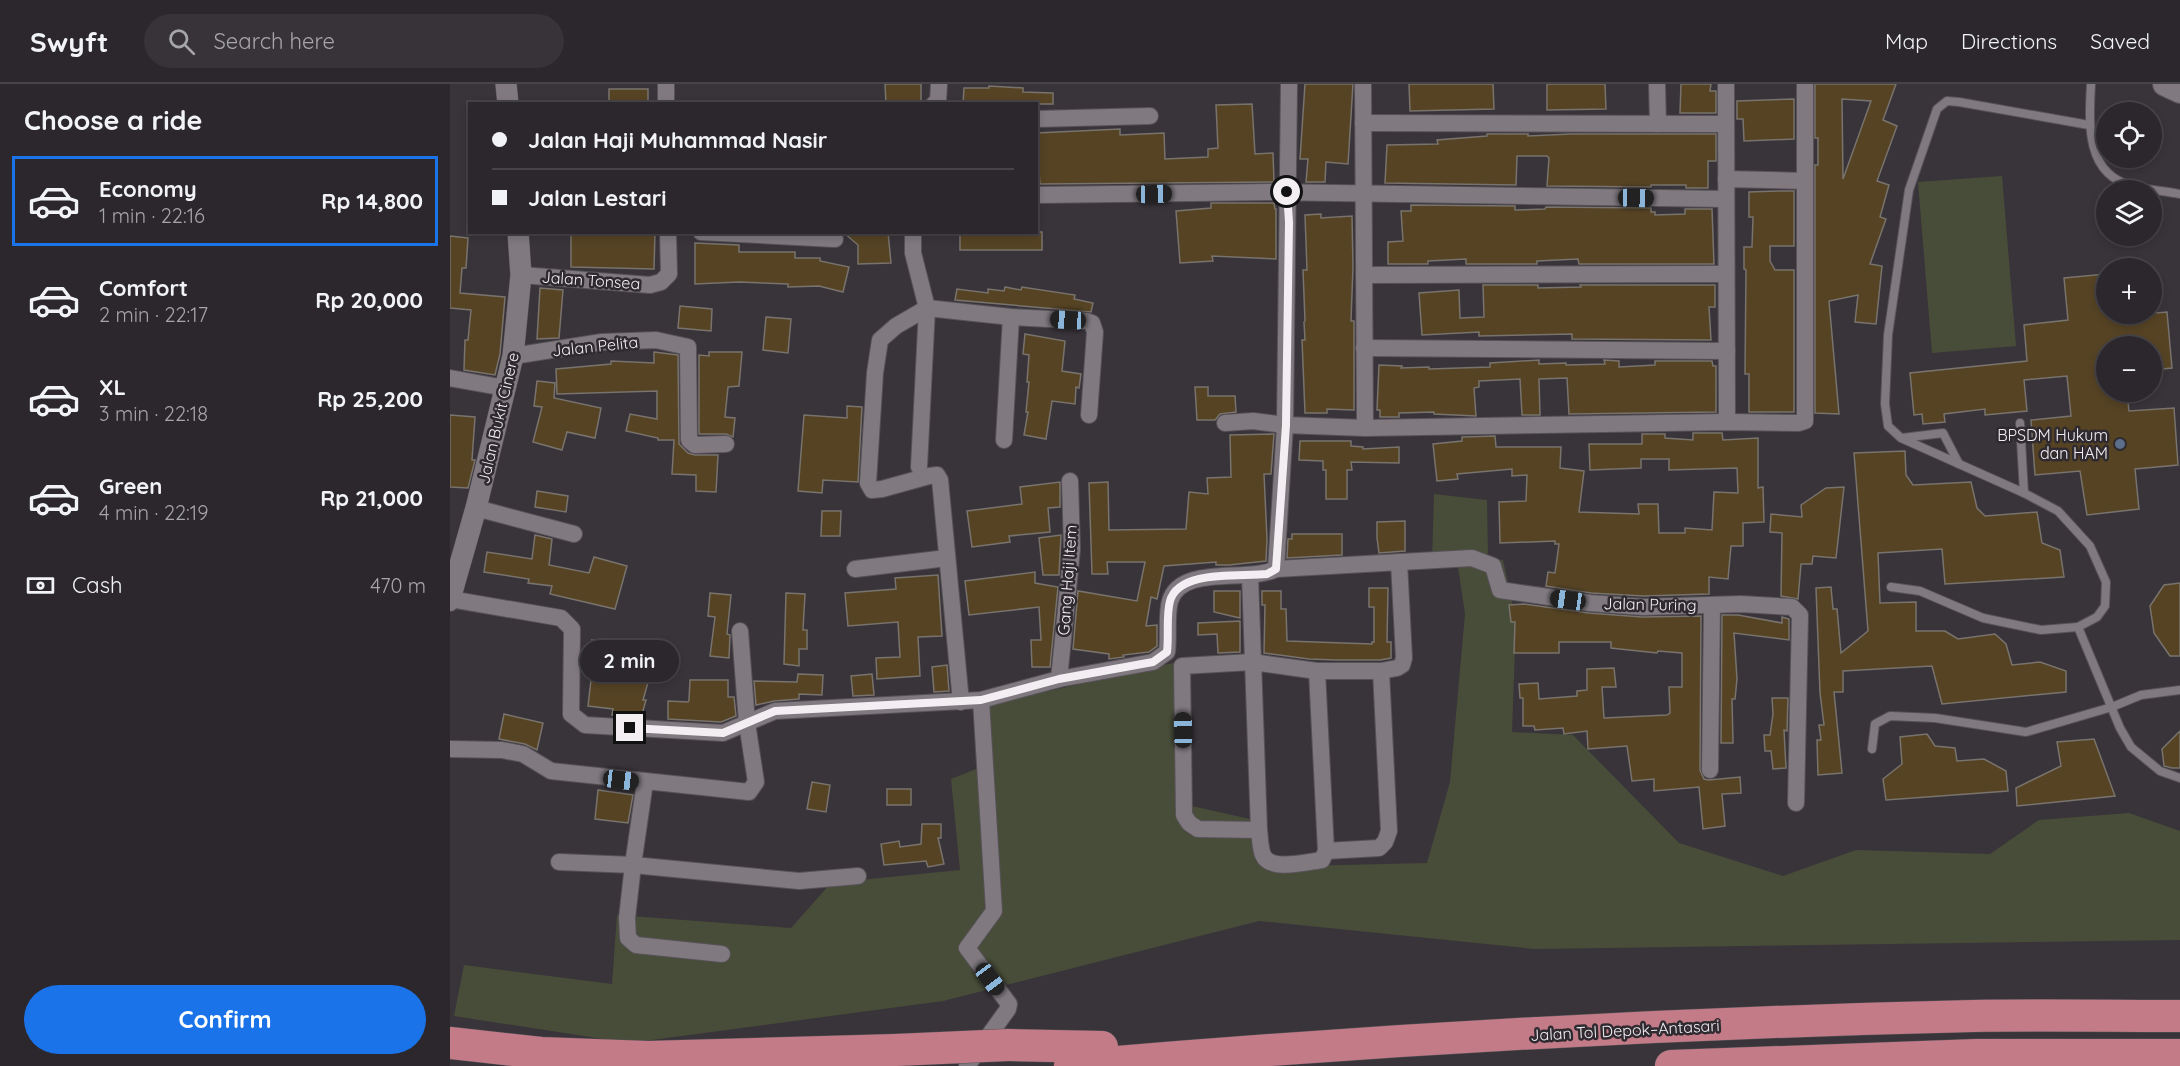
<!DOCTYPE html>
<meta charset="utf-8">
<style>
:root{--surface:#2b272c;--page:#373338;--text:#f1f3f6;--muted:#a6a5a9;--line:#474448;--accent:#1a73e8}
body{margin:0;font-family:Quicksand,sans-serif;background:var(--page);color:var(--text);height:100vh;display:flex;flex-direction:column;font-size:22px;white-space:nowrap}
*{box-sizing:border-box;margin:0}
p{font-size:20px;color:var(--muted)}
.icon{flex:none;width:33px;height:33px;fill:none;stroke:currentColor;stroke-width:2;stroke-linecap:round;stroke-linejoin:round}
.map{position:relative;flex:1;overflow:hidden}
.side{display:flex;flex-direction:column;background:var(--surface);width:450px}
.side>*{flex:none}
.guide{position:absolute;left:18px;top:18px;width:570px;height:132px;border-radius:0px;box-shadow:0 3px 9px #0003,0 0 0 2px var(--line);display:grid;align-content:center;height:132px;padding:0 24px;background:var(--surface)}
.buttons{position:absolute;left:1646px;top:18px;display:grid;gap:12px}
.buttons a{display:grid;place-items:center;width:66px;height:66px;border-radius:50%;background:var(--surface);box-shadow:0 3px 9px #0003,0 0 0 2px var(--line);font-size:30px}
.end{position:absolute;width:27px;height:27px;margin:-14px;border:8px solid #f2eef2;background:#111;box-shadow:0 0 0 3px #111}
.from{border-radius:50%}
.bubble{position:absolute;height:42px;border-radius:21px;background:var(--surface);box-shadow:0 3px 9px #0003,0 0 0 2px var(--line);font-size:20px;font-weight:700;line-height:42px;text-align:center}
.car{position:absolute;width:18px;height:36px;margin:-18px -9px;border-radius:8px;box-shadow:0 0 4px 2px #0007;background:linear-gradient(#222 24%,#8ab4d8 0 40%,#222 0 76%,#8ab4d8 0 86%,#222 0)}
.guide b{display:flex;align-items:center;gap:21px;height:57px;font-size:22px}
.guide b+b{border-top:2px solid var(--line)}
.guide i{width:15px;height:15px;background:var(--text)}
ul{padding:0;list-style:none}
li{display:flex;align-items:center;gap:18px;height:90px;margin:0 12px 9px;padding:0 12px;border:3px solid transparent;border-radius:0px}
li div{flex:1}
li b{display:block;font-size:22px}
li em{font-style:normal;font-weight:700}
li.current{border-color:var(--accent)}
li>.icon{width:54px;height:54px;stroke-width:1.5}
h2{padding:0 24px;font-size:27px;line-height:72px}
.pay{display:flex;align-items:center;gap:15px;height:66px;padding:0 24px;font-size:22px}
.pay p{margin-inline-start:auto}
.primary-button{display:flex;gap:12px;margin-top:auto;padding:12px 24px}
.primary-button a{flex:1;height:69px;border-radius:36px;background:var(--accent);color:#fff;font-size:24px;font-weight:700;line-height:69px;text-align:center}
header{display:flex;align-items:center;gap:36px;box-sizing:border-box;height:84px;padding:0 30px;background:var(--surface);border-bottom:2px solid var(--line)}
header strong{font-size:28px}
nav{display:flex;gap:33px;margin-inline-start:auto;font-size:21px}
.search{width:420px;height:54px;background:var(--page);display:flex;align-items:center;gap:15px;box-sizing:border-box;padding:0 21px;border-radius:33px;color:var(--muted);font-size:22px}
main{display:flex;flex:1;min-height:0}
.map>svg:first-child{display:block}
</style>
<header>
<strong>Swyft</strong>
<div class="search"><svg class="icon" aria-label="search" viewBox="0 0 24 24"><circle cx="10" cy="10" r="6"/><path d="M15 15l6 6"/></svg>Search here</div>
<nav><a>Map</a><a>Directions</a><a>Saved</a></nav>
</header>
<main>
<section class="side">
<h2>Choose a ride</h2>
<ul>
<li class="current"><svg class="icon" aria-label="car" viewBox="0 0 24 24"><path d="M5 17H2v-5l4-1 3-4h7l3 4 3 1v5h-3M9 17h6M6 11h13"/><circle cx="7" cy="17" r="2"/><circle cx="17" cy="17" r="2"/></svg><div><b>Economy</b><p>1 min · 22:16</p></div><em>Rp 14,800</em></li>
<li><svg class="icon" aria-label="car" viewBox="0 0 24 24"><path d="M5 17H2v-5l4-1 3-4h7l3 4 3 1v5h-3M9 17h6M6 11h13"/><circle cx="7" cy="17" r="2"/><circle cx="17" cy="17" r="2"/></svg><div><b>Comfort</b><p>2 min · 22:17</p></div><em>Rp 20,000</em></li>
<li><svg class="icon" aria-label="car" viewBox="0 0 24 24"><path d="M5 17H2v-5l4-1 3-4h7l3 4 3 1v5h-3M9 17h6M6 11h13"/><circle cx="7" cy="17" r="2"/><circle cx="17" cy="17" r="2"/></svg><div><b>XL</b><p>3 min · 22:18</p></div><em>Rp 25,200</em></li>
<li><svg class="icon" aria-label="car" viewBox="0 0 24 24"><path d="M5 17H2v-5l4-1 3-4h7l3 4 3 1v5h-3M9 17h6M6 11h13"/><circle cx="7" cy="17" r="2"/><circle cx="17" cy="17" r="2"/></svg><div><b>Green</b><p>4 min · 22:19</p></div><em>Rp 21,000</em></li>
</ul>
<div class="pay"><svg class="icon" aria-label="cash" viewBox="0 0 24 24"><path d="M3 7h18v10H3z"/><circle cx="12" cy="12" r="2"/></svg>Cash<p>470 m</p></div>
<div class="primary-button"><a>Confirm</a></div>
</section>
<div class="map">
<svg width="1730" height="982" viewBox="0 0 1730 982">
<rect width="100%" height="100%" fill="#39343a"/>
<g fill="#484d39">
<polygon points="1552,92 1566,262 1482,269 1468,98"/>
<polygon points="984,410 1037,416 1038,475 1053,476 1066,536 1062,648 1123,651 1229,759 1333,792 1406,766 1540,770 1589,736 1679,729 1730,747 1730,856 1085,865 809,837 493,917 179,959 4,932 14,881 162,900 167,831 341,844 381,799 510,786 501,695 536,681 537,621 732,577 733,720 813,738 813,783 977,779 1000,698 1015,530 1007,476 982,478"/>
</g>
<g fill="#564324" stroke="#78736c" stroke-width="1.5" fill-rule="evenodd">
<polygon points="435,0 471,0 471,20 436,20"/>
<polygon points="855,0 903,0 898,80 876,78 875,98 856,98 858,75 850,75"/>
<polygon points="959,0 1043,0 1044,25 960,27"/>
<polygon points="1097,0 1155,0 1156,25 1097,26"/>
<polygon points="1231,0 1261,0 1260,7 1266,7 1266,29 1230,29"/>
<path d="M1365,0H1446L1433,36L1447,42L1427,97L1439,101L1430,133L1436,135L1420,180L1432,182L1426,240L1405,238L1408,211L1379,217L1389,330L1365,329V81H1368V54H1365ZM1392,15L1421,17L1393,95Z"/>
<polygon points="539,2 573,4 573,8 603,9 603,20 513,20 514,4 539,4"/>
<rect x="159" y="5" width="39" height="15"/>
<polygon points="1344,15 1344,55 1294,57 1293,35 1287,35 1287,17"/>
<polygon points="802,20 805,70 823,69 824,98 590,100 586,49 670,45 670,51 714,49 715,75 758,73 758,65 768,64 766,21"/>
<polygon points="1037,50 1078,50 1078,52 1121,50 1266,50 1266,77 1258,77 1258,104 1236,104 1236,101 1201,101 1201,103 1097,102 1099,74 1097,72 1067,72 1066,101 935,99 937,61 988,60 987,56 1037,52"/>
<polygon points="1327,107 1344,107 1344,162 1320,162 1320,177 1325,186 1344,186 1344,328 1299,328 1299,290 1295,290 1296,186 1294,185 1294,163 1302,163 1303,133 1299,133 1299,108"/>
<polygon points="761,119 824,119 825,125 826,125 826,175 762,172 763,177 730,179 726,127 761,124"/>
<polygon points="961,121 1065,122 1065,126 1095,125 1096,123 1201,124 1201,128 1205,128 1205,131 1235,130 1235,125 1262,125 1264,180 1129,180 1128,175 1087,177 1087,180 1016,180 1016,175 978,177 978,180 938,180 938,158 953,157 951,127 961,127"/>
<polygon points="871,130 871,134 902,132 903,183 901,237 904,237 904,326 877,325 877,329 855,329 852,256 855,256 854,238 855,237 853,186 857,186 855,131"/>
<polygon points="121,148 205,148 204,185 121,183"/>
<polygon points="393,148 438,148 441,179 408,180 408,161"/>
<rect x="510" y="148" width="82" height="18"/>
<polygon points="0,152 18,154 16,184 12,184 10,209 55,213 50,270 45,291 14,286 15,256 18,256 21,226 0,224"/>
<polygon points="245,159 289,161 289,168 345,168 345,174 370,174 370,177 399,183 393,208 369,202 338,203 338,200 289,198 245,200"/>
<polygon points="1656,190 1656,230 1669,230 1669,232 1717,228 1722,284 1701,286 1701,262 1656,262 1656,308 1677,308 1679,327 1724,324 1728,381 1685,385 1689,425 1637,431 1630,387 1585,391 1581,336 1621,332 1617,292 1574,296 1577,327 1535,331 1535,325 1494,330 1495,338 1473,340 1472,330 1464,331 1460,289 1577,277 1574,241 1618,236 1614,194"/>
<polygon points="1033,201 1088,201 1088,204 1131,203 1130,201 1265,201 1265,223 1259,223 1261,256 1122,255 1122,250 1029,252 1029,248 972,251 969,209 1009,206 1010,234 1034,233"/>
<polygon points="555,203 571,206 572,203 625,211 624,215 643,219 641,228 505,216 507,205 538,209 538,205 554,207"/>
<polygon points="90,204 113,206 109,254 87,255"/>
<polygon points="230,222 262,225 261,247 228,244"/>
<polygon points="316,233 341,235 338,269 313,266"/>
<polygon points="575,250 615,257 612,287 631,290 629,304 626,303 625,320 602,317 596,355 574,351 578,328 576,328 579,298 577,298 579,271 573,270"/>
<polygon points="204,268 228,271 229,360 238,369 245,371 268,371 266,408 246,407 246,391 222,390 224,356 208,356 208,354 176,347 180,330 207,335 207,307 107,310 106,285 161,280 161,277 204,279"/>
<polygon points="259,268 292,268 289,302 278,303 275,333 285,334 283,353 276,350 249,350 249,271 259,272"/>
<polygon points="1089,276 1089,280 1116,279 1116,281 1155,280 1154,276 1169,277 1169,283 1205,281 1205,277 1262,277 1263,282 1266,282 1266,328 1119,330 1117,294 1089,295 1090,331 1072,331 1070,295 1029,297 1029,303 1024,304 1026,332 984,330 984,328 949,329 949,333 930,333 930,326 927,326 929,281 952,282 951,284 979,283 979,285 1040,283 1040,279"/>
<polygon points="87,297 105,299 104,314 151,324 145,354 117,348 112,366 83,358 92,323 84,322"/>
<polygon points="745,303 758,303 758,312 785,312 786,328 770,330 765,336 747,336"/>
<polygon points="397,322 412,323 408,398 373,396 372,409 348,407 354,331 397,334"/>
<polygon points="0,331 25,333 22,376 25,376 18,404 0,403"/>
<polygon points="1243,349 1272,349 1273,356 1308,354 1308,404 1313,403 1314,438 1293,439 1293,462 1281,462 1278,495 1259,493 1259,510 1193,512 1141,509 1096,502 1098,488 1105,489 1109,460 1105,460 1105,457 1050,459 1049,418 1076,417 1077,391 1062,392 1062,385 1007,390 1008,395 987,397 983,360 1012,357 1012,353 1045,352 1046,363 1111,363 1110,384 1134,387 1129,428 1189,430 1188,420 1208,420 1209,449 1235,449 1235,444 1262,446 1264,408 1288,409 1287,384 1219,386 1219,375 1191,375 1191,384 1140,386 1139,360 1192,360 1192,350 1215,350 1215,354 1243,356"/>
<polygon points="824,350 821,390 814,390 817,455 816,477 779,481 766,481 766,478 714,482 707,515 701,513 696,542 707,541 707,562 699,568 673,571 674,573 659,575 659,570 623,565 628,507 687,517 695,478 657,478 658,490 642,490 639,399 658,398 659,446 736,445 739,408 758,410 757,394 781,393 780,351"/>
<polygon points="850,357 901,357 901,362 913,363 913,365 949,363 949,379 901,378 902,386 897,386 897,415 876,415 876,386 873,386 873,377 849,376"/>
<polygon points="1455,367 1456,391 1463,401 1521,398 1527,424 1535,432 1587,428 1592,459 1610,466 1614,493 1495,500 1492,465 1428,469 1430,519 1466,518 1466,547 1495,547 1508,555 1545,550 1556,560 1562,581 1590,578 1616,587 1616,608 1492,620 1482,582 1393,587 1393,608 1384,608 1392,689 1368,691 1367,656 1371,656 1369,641 1374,641 1370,609 1366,504 1381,503 1383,525 1387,525 1391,569 1418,547 1404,369"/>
<polygon points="610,398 610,423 598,424 600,448 559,452 560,458 522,463 517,427 572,420 570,403"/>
<polygon points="1394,403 1386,474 1363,472 1362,480 1351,480 1348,515 1331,512 1332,449 1320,448 1321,430 1352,433 1351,421 1376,404"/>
<polygon points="87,407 118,412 116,428 85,423"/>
<polygon points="372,427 391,427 390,452 371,452"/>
<polygon points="955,437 955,467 929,469 927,454 927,438"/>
<polygon points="842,450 892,450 892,471 837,474 838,455 842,455"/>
<polygon points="85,451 102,455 99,481 139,489 144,473 177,482 165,525 100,510 102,502 78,499 79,495 34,488 37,468 82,475"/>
<polygon points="611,451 609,491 593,491 589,454"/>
<polygon points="585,488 585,499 608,503 600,583 582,583 581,556 591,556 589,523 519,531 515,497"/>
<polygon points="488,491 492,552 468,553 470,592 427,595 426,574 450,573 448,538 398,542 395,509 446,505 445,494"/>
<polygon points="1730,499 1730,572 1720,572 1704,549 1700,522 1714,501"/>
<polygon points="919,504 938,504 937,558 941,558 941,574 930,576 886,576 859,575 814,569 815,521 812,521 812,507 831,507 831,525 836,525 837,557 922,560 922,558 924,558 924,523 919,523"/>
<polygon points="764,507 790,507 790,534 764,528"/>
<polygon points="260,509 281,511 277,550 280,551 279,574 260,572 265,533 258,532"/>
<polygon points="336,509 355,510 353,546 357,546 357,565 349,565 349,582 334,580"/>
<polygon points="1074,520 1139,529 1192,533 1251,532 1250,686 1254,695 1259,696 1290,693 1291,709 1272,710 1275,742 1253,745 1249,703 1204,707 1204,695 1182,697 1177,662 1138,665 1137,647 1114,650 1113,644 1085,646 1084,642 1073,642 1073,614 1070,614 1069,600 1088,599 1089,615 1127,612 1127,607 1137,606 1137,585 1164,584 1166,603 1152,603 1154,634 1217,631 1220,629 1219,603 1232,603 1232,569 1208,567 1207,569 1161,564 1161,558 1109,558 1109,569 1064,569 1065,538 1061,538 1059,521"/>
<polygon points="1272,531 1288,531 1332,539 1332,533 1339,535 1339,556 1284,549 1287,595 1285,615 1282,615 1283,659 1271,659"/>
<polygon points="790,537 790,568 768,569 767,550 748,551 748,539"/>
<polygon points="142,556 173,562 170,572 203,581 193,616 196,616 191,634 169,632 162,631 163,625 138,622 141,596 140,596 145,575 139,574"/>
<polygon points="497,581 499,607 484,608 482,583"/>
<polygon points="348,590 373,591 372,611 349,610 349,615 324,617 306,621 304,597 347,598"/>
<polygon points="422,590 424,611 403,612 401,592"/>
<polygon points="240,596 278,596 278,613 284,613 286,632 271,638 218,635 218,617 238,618 239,616"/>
<polygon points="1322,614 1338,614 1337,647 1334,646 1336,684 1323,685 1321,667 1315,667 1314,651 1320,651 1323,630"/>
<polygon points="54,630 93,639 87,666 75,660 49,655"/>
<polygon points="1730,647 1730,684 1722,684 1714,682 1712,665"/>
<polygon points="1477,650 1485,662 1505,664 1507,677 1534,675 1556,687 1558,707 1436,716 1433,695 1452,680 1450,653"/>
<polygon points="1644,655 1665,712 1567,722 1566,704 1611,682 1607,658"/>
<polygon points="362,698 380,701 376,728 357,725"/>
<rect x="437" y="705" width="24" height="16"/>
<polygon points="148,706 183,711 178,739 145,735"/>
<polygon points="472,740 491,740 491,754 488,754 494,780 478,783 476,777 434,781 431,760 449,757 450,763 471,760"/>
</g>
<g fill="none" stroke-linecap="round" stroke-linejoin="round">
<defs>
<g id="service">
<path d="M1641,0C1639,39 1635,91 1683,102C1698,106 1715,107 1730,110"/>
<polyline points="1570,339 1574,409"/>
<polyline points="1452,354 1493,349 1509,380"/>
<polyline points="1441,503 1470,507 1533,534 1591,546 1628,543 1647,533 1655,522 1656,498 1640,462 1608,427 1574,409 1451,354 1438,342 1435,320 1438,251 1459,106 1487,25 1497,17 1509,18 1639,41"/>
<polyline points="1628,543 1670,644 1681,663 1710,687 1730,694"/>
<polyline points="1422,665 1425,640 1440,632 1485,634 1576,648 1662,623 1691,611 1730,606"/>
</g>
<g id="minor">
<polyline points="216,0 216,20"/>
<polyline points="913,0 915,344"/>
<polyline points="1207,0 1208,40"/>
<polyline points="1276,0 1277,338"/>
<polyline points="484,20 488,17 489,0"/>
<polyline points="586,35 700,32"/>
<polyline points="913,39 1276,40"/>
<polyline points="1276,95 1355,97"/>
<polyline points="586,111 821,108 1276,115"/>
<polyline points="251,148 385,155"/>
<polyline points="463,148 463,169 477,224 469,383"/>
<polyline points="71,191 200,201 211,198 219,190 218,148"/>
<polyline points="914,191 1276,190"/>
<polyline points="914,264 1277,267"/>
<polyline points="63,272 152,258 206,256 238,263 239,356 245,361 276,360"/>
<polyline points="0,294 55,304"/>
<polyline points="775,339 803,337 835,341 915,344 1277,338 1349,339 1355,337 1355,0"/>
<polyline points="554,356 561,233"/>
<polyline points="26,424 124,450"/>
<polyline points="405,485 497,474"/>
<polyline points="826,485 835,341 839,0"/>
<path d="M800,492L809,746C810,753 810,764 813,771C820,788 857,778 872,776L876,767L867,587"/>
<path d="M0,519V515L111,534L122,545L121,630L135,641L273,649L325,627L531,616L609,595L703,578L717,568C719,552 716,531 720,517C731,480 798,499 826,485L1022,474L1043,482L1050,506L1140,519L1193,523L1291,520L1342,523L1350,531L1346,719"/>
<polyline points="609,595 622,465 620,397"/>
<polyline points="511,618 490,396 487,391 479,392 432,405 422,406 418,399 425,289 430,256 446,242 477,224 561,233 636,237 642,239 645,248 639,331"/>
<polyline points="0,665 52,666 73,670 101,687 299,708 306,698 297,639 290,547"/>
<polyline points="1260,686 1262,521"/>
<polyline points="195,698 183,781 349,797 408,792"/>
<polyline points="809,746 748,745 739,739 734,731 732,582 802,578 867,587 931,587 947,584 952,581 954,574 949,478"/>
<polyline points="876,767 929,764 935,758 939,747 931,587"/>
<polyline points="109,778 183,781 177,834 178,854 186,861 272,870"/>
<polyline points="517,982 558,925 559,920 517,864 544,827 531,616"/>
</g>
<g id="tertiary">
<polyline points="56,0 58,20"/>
<polyline points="0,515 26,424 63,272 71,191 68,148"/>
</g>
<polyline id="secondary" points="1715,0 1730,7"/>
<g id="motorway">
<polyline points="0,959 91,969 198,973 446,966"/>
<polyline points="558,961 652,963"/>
<path d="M620,982C920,956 1222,939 1523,932C1592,931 1661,932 1730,932"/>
<polyline points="1221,982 1527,971 1730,971"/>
</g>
</defs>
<use href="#service" stroke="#575257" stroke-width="10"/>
<use href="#minor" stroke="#575257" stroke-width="18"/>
<use href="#tertiary" stroke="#575257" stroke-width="22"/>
<use href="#secondary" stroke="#575257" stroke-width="26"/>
<use href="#motorway" stroke="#575257" stroke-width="33"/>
<use href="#service" stroke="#807a80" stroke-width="8"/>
<use href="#minor" stroke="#807a80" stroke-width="16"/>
<use href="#tertiary" stroke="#807a80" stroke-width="21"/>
<use href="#secondary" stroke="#807a80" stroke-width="24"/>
<use href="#motorway" stroke="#c27b87" stroke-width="32"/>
<defs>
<polyline id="motorway-bridge" points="446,966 558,961"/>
</defs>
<use href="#motorway-bridge" stroke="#575257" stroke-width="33" stroke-linecap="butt"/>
<use href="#motorway-bridge" stroke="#c27b87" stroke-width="32"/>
</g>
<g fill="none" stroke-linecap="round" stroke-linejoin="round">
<path stroke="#f2eef2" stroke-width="8" d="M180,644L273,649L325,627L531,616L609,595L703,578L717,568C719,552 716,532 720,517C729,485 790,493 817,490L826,485L836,341L839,138L837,108"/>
</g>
<circle fill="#5c6f8a" stroke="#2f2a2f" stroke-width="2" cx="1670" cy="360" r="6"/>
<g text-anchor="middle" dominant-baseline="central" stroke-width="5" stroke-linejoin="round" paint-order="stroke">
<g font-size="16" fill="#f2eef2" stroke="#2f2a2f">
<text transform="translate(141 196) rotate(4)">Jalan Tonsea</text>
<text transform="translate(145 262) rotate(-6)">Jalan Pelita</text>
<text transform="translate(48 334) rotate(-77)">Jalan Bukit Cinere</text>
<text transform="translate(617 496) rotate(-86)">Gang Haji Item</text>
<text transform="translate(1200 520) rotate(1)">Jalan Puring</text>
<text transform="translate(1175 946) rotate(-3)">Jalan Tol Depok–Antasari</text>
</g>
<g font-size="16" fill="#f2eef2" stroke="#2f2a2f" text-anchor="end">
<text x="1658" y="351">BPSDM Hukum<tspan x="1658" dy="18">dan HAM</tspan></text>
</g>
</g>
</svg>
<div class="buttons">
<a><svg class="icon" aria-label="locate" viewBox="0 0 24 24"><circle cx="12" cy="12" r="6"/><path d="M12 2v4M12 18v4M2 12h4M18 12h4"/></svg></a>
<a><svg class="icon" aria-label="layers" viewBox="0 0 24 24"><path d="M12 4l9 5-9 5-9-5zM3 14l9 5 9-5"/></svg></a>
<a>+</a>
<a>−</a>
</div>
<i class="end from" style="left:837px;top:108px"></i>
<i class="end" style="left:180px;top:644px"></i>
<div class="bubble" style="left:130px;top:556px;width:99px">2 min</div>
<i class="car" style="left:704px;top:110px;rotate:89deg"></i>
<i class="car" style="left:1186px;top:114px;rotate:91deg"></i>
<i class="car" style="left:618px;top:236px;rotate:273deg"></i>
<i class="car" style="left:1118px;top:516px;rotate:278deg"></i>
<i class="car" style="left:733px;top:646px;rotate:359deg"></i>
<i class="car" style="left:171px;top:696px;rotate:97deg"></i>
<i class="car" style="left:540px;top:895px;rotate:143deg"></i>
<div class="guide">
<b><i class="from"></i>Jalan Haji Muhammad Nasir</b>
<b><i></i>Jalan Lestari</b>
</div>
</div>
</main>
